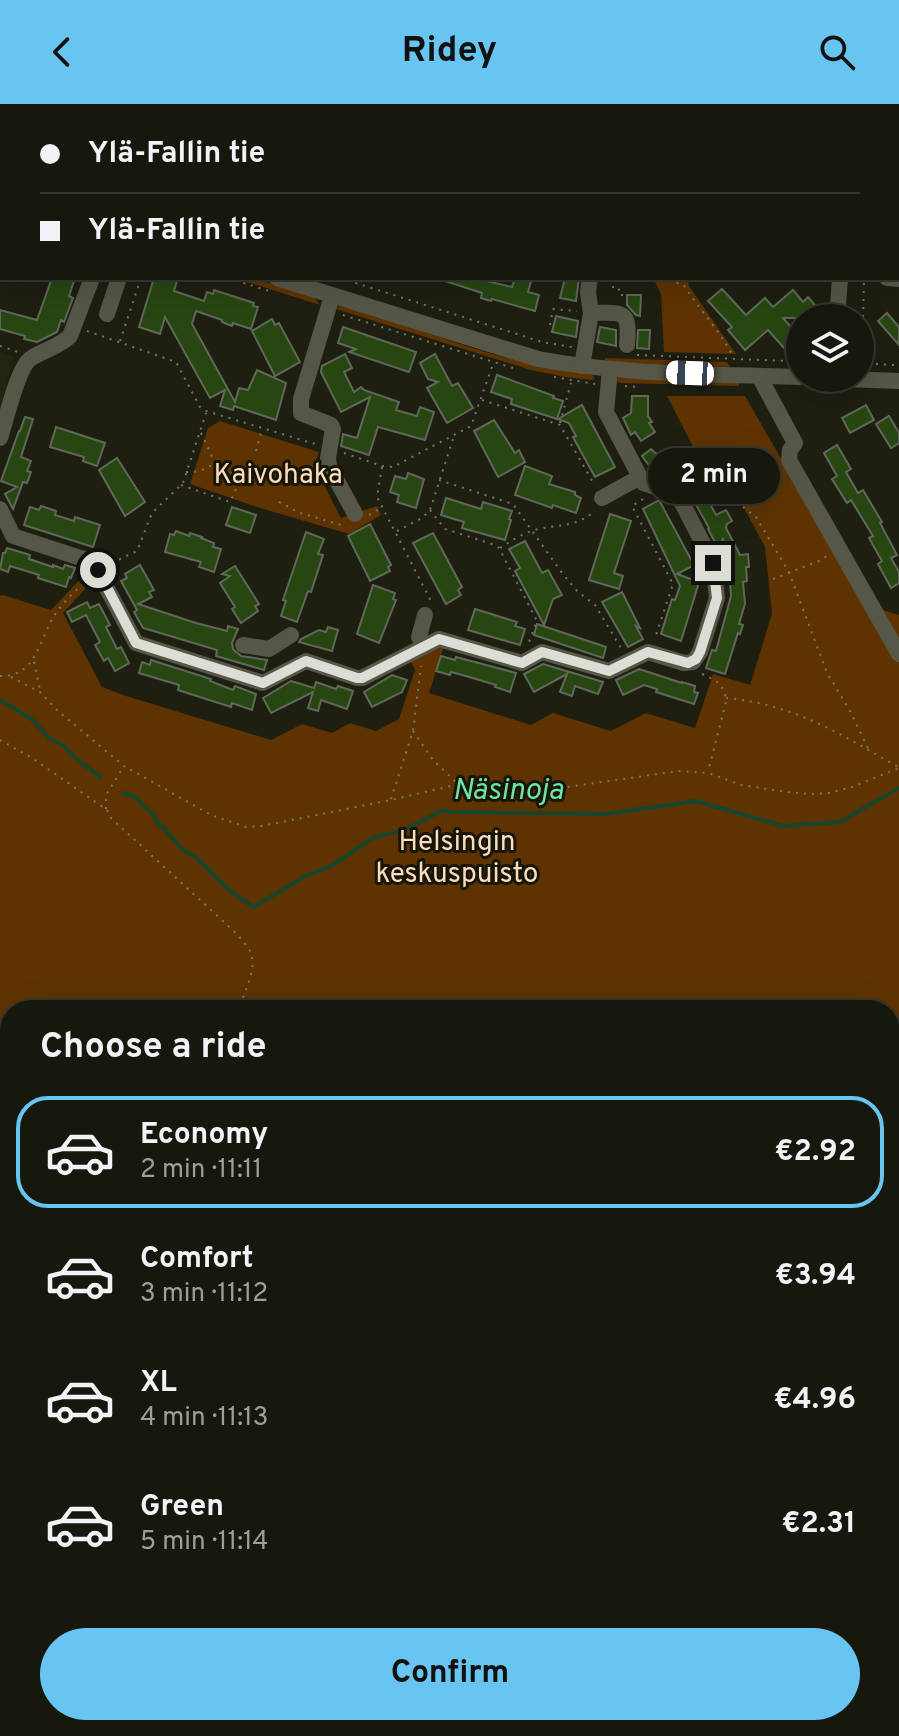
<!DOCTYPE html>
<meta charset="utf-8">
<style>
:root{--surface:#16170d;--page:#23241b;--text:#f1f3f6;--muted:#9e9f9d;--line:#35362e;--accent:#68c4f0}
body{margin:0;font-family:Overpass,sans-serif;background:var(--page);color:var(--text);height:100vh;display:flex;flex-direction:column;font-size:30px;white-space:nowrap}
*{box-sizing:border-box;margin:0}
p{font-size:26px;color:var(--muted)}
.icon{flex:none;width:44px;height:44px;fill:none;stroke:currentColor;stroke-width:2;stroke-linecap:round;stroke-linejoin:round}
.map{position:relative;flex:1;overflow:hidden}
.side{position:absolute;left:0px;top:896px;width:900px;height:736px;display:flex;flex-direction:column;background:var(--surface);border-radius:32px 32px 0 0;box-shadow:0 8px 32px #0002,0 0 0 2px var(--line)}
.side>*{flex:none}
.banner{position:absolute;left:0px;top:0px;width:900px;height:176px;box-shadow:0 8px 32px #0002,0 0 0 2px var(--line);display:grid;align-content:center;height:176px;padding:0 40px;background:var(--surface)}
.fabs{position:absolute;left:786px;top:200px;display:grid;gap:16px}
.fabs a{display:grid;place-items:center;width:88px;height:88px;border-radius:50%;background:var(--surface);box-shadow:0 8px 32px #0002,0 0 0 2px var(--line);font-size:40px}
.end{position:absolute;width:36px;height:36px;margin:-18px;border:10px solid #dcddd4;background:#111;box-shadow:0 0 0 4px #111}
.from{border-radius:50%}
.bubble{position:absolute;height:56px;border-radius:28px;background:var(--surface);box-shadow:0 8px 32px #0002,0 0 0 2px var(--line);font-size:26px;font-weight:700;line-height:56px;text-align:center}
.car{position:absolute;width:24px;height:48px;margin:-24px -12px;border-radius:10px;box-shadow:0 0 6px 2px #0007;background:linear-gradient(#fff 24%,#345 0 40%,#fff 0 76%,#345 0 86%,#fff 0)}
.banner b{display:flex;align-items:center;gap:28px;height:76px;font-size:30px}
.banner b+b{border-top:2px solid var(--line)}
.banner i{width:20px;height:20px;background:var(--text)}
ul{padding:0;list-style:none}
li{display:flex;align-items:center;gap:24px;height:112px;margin:0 16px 12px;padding:0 24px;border:4px solid transparent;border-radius:32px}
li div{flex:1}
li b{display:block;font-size:30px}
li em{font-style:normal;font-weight:700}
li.on{border-color:var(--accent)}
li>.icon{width:72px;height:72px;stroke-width:1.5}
h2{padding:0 40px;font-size:36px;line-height:96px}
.primary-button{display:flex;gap:16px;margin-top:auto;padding:16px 40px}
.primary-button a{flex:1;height:92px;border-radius:48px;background:var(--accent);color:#111;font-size:32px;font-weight:700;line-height:92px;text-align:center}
header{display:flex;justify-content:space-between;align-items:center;height:104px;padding:0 40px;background:var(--accent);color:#111;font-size:36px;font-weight:700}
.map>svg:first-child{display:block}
</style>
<header><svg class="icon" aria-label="back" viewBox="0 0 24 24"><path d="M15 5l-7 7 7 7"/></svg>Ridey<svg class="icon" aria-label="search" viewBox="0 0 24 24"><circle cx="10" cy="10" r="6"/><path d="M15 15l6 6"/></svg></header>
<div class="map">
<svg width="899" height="1632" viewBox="0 0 899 1632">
<rect width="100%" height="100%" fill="#1e1f11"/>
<polygon fill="#242510" points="0,248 14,253 0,304"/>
<g fill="#5e3300" fill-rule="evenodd">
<polygon points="234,174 253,174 314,193 320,201"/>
<polygon points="653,174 688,174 689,182 736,250 664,248 661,190"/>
<path d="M339,202C390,215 439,234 489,249C523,259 558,265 593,271L594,275L592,276L565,273L531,266L336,205Z"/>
<polygon points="605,254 727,258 730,263 605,258"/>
<polygon points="619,273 739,278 739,282 620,279 615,277"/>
<path d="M667,292H745L871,511L883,506L899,511V1632H0V492L3,491L51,506L91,464L96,473L63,509L102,583L126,592L271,636L302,620L332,629L350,619L376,627L399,615L415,566L410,556L444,542L429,589L531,621L553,609L611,627L646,609L695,624L713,570L750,581L772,510L765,443L721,361L706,368ZM10,906H890V1622H10Z"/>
<polygon points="220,317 319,348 314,362 341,414 377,402 381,411 349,430 257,403 190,380 208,324"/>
</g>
<polygon fill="#613500" points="512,0 731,0 730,2 511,2"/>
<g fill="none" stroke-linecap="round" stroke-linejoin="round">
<g stroke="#17452e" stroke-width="4">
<polyline points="0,596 33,616 49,634 64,642 73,652 101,674"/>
<polyline points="123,689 136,693 144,703 153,710 158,720 164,724 182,745 198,755 229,786 253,803 306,772 333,761 374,733 405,726 443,706 451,708 606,710 695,697 784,722 840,718 899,684"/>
<polyline points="0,1134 10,1138"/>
<polyline points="890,1292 899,1292"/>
<polyline points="734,1622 736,1632"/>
</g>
</g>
<g fill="#274611" stroke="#5f695a" stroke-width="2">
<polygon points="52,174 75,174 69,192 73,194 64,218 61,216 57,228 37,238 24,235 25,232 0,225 0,206 37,216"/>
<polygon points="154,174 178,174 174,187 204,197 207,188 213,190 214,186 254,199 253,202 258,203 251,225 233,219 232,222 222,218 222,216 196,207 192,220 235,298 239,284 248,286 257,266 286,279 276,316 234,302 233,306 220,302 225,286 210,294 165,213 160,230 139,223"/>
<polygon points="442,174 474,174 512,183 515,174 532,174 528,188 539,191 535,207 492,195 491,197 481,194 482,189 442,176"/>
<polygon points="565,174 579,174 576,197 560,194"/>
<polygon points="722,185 746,211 765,194 773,203 793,186 803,198 808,193 826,214 783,214 800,233 800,248 793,254 768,226 745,246 728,226 732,223 708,197"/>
<polygon points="627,191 641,191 640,212 636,211 627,201"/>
<polygon points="887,209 899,223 899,241 878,217"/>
<polygon points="556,212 578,217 576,233 552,228"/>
<polygon points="272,215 275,221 279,219 300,258 275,272 252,227"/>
<polygon points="343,223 416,248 409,268 349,248 356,245 338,239"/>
<polygon points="600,223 616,226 616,242 597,238"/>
<polygon points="638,226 650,226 649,245 637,244"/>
<polygon points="345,250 352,264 344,268 354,288 361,283 364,286 399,298 396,306 417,312 420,303 434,308 425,336 378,323 369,351 341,342 343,330 357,334 370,293 341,308 321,268 322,262"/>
<polygon points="435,250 452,282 458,279 473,304 447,319 427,284 438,278 428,275 420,259"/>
<polygon points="497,271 554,292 553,294 563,297 557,315 511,300 512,295 491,288"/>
<polygon points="632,292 648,292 648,312 652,318 649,319 655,328 641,337 635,328 631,331 623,314 631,309"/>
<polygon points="582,301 615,363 595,373 573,333 576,332 569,319 558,315"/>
<polygon points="866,301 874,316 850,329 842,314"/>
<polygon points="889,312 899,329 899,339 891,344 876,320"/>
<polygon points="25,313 33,315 21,353 31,357 27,367 31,368 27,379 23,378 13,405 5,390 17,383 1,377 19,327 20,327"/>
<polygon points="494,316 515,349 519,346 525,358 498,373 474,327"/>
<polygon points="56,323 105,339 97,362 83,357 84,353 50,343"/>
<polygon points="837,341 851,365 846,368 858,389 863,386 882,418 880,419 897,451 891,454 899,468 899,479 891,484 878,460 882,457 869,434 873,432 851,396 847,399 832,375 837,372 824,349"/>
<polygon points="651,345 655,349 688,360 683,375 668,370 667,373 651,367 651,364 642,352"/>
<polygon points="117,354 145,398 125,412 99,366"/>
<polygon points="525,362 552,372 549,380 575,388 575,391 581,394 576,409 553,401 552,404 515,391"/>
<polygon points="703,368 708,377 702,380 709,392 707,394 716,411 726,406 732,417 727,420 726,424 740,451 748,450 749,463 746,463 747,477 743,478 745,500 739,520 743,521 740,530 738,529 725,570 706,564 712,546 716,547 731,492 730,478 726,479 725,462 731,461 724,448 723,434 719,446 708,425 709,424 684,379"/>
<polygon points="408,369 424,375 416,404 397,398 399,391 390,388 395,372 406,375"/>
<polygon points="446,394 481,405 483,398 512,407 509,415 511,416 505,436 462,424 464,418 441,411"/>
<polygon points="659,396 694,461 677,470 699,478 681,537 661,530 672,495 675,496 680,482 643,405"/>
<polygon points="41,402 56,407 55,411 74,417 75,413 100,421 93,443 24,421 30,403 39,406"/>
<polygon points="232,403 256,411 250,429 226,421"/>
<polygon points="610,410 631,417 614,469 623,472 619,485 589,476"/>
<polygon points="370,420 391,461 388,463 390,467 370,477 348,432"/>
<polygon points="176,427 189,432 190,429 202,433 201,434 214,439 213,443 221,445 214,468 199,463 201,458 165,448 170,430 174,431"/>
<polygon points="306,428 324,435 318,450 323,451 311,488 308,487 297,518 281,512 286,497 283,496"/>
<polygon points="433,429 462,483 458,486 461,491 446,500 413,439"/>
<polygon points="525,437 542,469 548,466 562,491 553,495 544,521 515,467 520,464 509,445"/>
<polygon points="7,444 30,451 29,455 53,463 53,461 63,465 65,461 75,464 71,474 69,473 66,483 38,474 39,471 10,462 8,468 0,465 3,449 5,449"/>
<polygon points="140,461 154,486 149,488 152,493 138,500 196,519 227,527 228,522 238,525 232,539 233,545 241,552 267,556 264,566 216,552 217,546 143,524 134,508 137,506 121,477 127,474 125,470"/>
<polygon points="235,462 259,500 255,502 258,507 241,519 232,505 235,503 220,479 230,472 222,470"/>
<polygon points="373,481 395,489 393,495 396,496 379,539 357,530"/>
<polygon points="622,488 640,524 636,522 643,535 628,543 602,498"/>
<polygon points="87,498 90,504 99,500 110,521 106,523 117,545 121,543 129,559 115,567 108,554 104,557 95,541 100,538 86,511 72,518 67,508"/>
<polygon points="475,505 517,518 515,522 525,525 520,541 468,526"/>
<polygon points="537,520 606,543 603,554 534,531"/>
<polygon points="328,523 338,526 332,547 299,538 301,535 319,526 326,528"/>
<polygon points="441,552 455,556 456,553 516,569 510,588 495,583 496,581 466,572 451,568 450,571 436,567"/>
<polygon points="151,556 211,575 210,577 233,586 235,582 256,590 252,606 232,599 231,603 178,586 179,581 139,569 142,558 150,561"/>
<polygon points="543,560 603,578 598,590 575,582 572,592 560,588 567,570 534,588 524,570"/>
<polygon points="639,565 682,579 682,578 695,582 694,588 698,589 694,600 656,588 657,585 644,581 623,591 616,576"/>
<polygon points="392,571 407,576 402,588 372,603 364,588"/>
<polygon points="291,577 314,584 316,578 336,585 338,582 353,587 347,605 321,596 318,607 308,604 313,588 271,609 263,594"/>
</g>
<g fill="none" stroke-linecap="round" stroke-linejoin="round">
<g stroke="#76776b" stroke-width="2" stroke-dasharray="2 6" stroke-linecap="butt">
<polyline points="519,0 520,2"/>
<polyline points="586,0 590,2"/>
<polyline points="573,2 574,0"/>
<polyline points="677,2 678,0"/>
<polyline points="737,2 737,0"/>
<polyline points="898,56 899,55"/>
<polyline points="228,174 272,188"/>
<polyline points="340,174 542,238 572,243"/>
<polyline points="613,174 613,185 622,186 622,193"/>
<polyline points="670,174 679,180 683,180"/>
<path d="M685,174L683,180C699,205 719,226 733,252"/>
<polyline points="343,211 513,264"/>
<polyline points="550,221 553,205 577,207"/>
<polyline points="87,227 176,258 200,303 206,307 315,340"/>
<polyline points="120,237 141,174"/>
<polyline points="0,242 18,248"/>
<polyline points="637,251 787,257"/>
<polyline points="860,259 894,261"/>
<polyline points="862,261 864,174"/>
<polyline points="554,273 595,280"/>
<polyline points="625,282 639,283"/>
<polyline points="482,296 560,321 594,380"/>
<polyline points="560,319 571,279"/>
<polyline points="201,329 215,359"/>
<polyline points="256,347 262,325"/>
<polyline points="344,349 382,362 393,363 471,322 493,260"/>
<polyline points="382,363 377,393 432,499"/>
<path d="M186,368C217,369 204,348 239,375"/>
<polyline points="439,376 513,400 562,469 577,487 595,501 621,544"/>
<polyline points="181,381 230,398 238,381"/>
<polyline points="643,395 632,402 673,480 655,534"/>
<polyline points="279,398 300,409 345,422"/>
<polyline points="743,403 756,413 789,468 827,569 849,605 869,646"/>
<polyline points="430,406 445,425 495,441 499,444 537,517 529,538"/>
<polyline points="369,411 381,404"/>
<polyline points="397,427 422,414 430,406 454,332"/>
<path d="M500,444C511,437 522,430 534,426C558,420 575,424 595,407"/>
<polyline points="112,459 137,447 152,409 183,379 206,309"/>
<polyline points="773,475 819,457 827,452"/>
<polyline points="34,558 40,586"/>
<path d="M702,570C717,576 725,581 726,598L708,668"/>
<path d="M0,572C38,573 39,533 56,509C64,497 77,486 87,475"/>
<polyline points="11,573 40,588 58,607 124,662 211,711 246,723 262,722 391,696 459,680 560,684 679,667 708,669 741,681 788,688 810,690 829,689 852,683 899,664"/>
<path d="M726,594C793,600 841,630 898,663"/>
<polyline points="413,627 433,656 458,680"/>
<path d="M0,636L32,654L107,706L111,714L238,831C242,836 247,842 250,847C258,865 244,889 238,906"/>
<polyline points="391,695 413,627 421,562"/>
<polyline points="106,705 106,691 124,662"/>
<polyline points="0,1107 10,1111"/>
<polyline points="0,1307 10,1310"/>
<polyline points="0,1485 10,1467"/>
<polyline points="890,1543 899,1546"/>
</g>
<g stroke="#565747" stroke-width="16">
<polyline points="408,0 411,2"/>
<polyline points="145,2 145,0"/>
<polyline points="0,82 2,82"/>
<path d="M277,174L538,255C624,271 713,270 800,273"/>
<polyline points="887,174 899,175"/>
<polyline points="332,192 301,295 301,309 331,321 333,325 328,354 329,362 355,410"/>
<path d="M591,209C623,209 630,204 627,241"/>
<polyline points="107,210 119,174"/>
<polyline points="837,214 840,174"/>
<polyline points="582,262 591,209 588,188 590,174"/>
<polyline points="759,272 795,339 790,346 789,356 899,550"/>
<polyline points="819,274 899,277"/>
<path d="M0,334C6,317 17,265 30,255C43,246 59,243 70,232L92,174"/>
<polyline points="602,394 640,373"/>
<polyline points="0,405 13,432 87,456 95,462 136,539 263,579 306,557 357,574 362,574 439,535 522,559 542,548 609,567 648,548 684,559 693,558 700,548 717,494 713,459 678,391 643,379 640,373 606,308 610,265"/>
<polyline points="243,541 269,545 291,531"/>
<polyline points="424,542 419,533 425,511"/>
</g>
</g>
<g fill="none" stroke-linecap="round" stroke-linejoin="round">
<polyline stroke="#dcddd4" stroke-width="10" points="98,466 136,539 263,579 306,557 357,574 362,574 439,535 522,559 542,548 609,567 648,548 688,559 696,555 700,548 717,494 713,459"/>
</g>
<g text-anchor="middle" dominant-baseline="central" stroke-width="6" stroke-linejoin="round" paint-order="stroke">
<g font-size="28" fill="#fedbbd" stroke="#151608">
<text x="278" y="372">Kaivohaka</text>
<text x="457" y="739">Helsingin<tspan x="457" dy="32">keskuspuisto</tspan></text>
</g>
<g font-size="30" font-style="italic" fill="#6ee3a6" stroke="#151608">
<text x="508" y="687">Näsinoja</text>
</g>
</g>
</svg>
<div class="fabs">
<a><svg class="icon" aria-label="layers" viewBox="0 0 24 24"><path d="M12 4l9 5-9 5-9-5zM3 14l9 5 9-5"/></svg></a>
</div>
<i class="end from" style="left:98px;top:466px"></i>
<i class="end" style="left:713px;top:459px"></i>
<div class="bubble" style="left:648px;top:344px;width:132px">2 min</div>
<i class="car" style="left:690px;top:269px;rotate:272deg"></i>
<div class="banner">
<b><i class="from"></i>Ylä-Fallin tie</b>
<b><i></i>Ylä-Fallin tie</b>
</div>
<section class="side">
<h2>Choose a ride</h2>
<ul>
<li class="on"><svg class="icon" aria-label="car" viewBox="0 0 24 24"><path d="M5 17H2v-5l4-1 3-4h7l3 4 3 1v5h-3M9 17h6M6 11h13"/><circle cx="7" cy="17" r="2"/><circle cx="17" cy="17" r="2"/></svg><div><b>Economy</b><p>2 min · 11:11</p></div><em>€2.92</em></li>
<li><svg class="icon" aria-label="car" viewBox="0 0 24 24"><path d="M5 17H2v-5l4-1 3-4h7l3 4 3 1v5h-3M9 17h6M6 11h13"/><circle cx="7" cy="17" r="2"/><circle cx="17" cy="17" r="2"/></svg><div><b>Comfort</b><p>3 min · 11:12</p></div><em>€3.94</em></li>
<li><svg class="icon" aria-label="car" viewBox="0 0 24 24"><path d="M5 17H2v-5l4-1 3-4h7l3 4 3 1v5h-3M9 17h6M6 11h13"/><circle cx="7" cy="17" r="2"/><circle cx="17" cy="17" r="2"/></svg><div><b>XL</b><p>4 min · 11:13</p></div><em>€4.96</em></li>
<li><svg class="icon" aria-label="car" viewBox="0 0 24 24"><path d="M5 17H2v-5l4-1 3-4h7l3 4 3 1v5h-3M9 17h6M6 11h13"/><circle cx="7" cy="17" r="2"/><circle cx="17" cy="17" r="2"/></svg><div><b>Green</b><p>5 min · 11:14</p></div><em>€2.31</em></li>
</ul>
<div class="primary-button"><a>Confirm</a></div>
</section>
</div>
